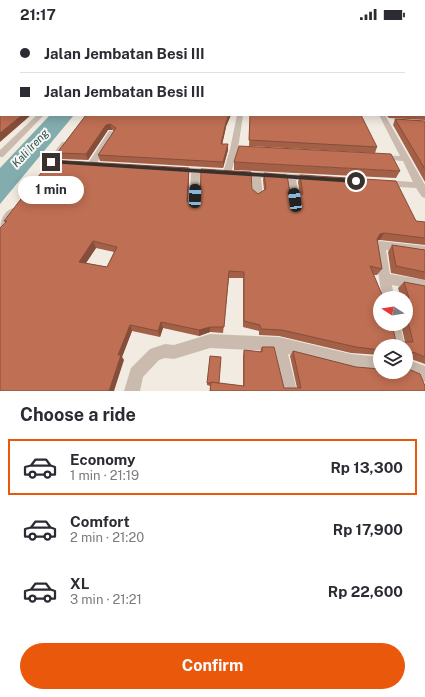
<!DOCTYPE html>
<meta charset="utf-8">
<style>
:root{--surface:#fff;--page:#f7f7f7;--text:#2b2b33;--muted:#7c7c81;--line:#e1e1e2;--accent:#ea580c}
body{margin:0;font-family:"Public Sans",sans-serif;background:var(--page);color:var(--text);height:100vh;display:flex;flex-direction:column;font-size:15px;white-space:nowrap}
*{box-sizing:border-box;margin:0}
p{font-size:13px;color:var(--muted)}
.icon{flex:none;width:22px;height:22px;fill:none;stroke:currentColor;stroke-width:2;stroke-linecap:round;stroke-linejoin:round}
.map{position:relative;height:363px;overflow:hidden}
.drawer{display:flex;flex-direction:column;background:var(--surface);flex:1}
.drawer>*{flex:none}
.hud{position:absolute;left:0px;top:0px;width:425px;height:88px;box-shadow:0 2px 10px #0003;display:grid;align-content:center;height:88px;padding:0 20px;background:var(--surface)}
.needle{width:26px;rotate:282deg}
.controls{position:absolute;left:373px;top:263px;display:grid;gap:8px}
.controls a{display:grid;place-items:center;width:40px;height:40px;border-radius:50%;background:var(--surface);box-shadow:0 2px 10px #0003;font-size:20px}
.end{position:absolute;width:18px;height:18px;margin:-9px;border:5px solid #3a302c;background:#fff;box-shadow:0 0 0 2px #fff}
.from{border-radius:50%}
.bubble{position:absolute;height:28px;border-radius:14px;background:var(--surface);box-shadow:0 2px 10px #0003;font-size:13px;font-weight:700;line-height:28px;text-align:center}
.car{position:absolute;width:12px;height:24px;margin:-12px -6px;border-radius:5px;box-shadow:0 0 3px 1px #0007;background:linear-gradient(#222 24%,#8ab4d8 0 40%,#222 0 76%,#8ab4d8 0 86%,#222 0)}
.hud b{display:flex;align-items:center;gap:14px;height:38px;font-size:15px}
.hud b+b{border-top:1px solid var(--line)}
.hud i{width:10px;height:10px;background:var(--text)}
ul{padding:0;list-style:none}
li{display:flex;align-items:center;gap:12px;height:56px;margin:0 8px 6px;padding:0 12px;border:2px solid transparent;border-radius:0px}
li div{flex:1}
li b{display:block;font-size:15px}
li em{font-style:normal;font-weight:700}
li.active{border-color:var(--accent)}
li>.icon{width:36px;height:36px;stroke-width:1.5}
h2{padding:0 20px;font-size:18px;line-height:48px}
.action{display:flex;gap:8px;margin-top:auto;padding:8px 20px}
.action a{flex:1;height:46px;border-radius:24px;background:var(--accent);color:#fff;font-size:16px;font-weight:700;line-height:46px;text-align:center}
.status{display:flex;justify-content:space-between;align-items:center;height:28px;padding:0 20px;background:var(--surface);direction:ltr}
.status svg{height:11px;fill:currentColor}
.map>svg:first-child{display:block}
</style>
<div class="status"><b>21:17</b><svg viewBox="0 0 49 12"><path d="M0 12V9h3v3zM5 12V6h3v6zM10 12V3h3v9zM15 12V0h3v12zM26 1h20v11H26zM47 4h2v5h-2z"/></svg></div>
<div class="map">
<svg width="425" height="363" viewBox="0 0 425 363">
<rect width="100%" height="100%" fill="#f2ebe2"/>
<polygon fill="#82acae" points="50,87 74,87 0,176 0,140"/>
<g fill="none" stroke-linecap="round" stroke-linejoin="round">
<g fill="#cabbae" fill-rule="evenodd">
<polygon points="37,87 44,87 3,129 0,129 0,122"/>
<polygon points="237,87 243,87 238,121 231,145 227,148 223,145 230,121"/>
<polygon points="379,87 385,87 425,157 425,170 422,169 416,160 384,158 379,155 384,152 413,154 403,133 380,131 376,129 380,127 400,128"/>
<polygon points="109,103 112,103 116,105 94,139 88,139 87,137"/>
<polygon points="62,114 65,114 69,116 47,145 41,145 40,143 41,141"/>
<polygon points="177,139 215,141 219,144 215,147 200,146 199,180 198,182 190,182 189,180 191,145 174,144 173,142 174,140"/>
<polygon points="238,143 312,147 316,150 312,153 296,152 300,172 295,175 290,172 287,151 261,150 263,168 258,171 253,168 252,150 235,148 234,146"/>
<path d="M13,180L18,184L4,203L0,204C0,194 2,184 13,180Z"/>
<polygon points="380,213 425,218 425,228 386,222 390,246 425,252 425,264 392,257 394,270 382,270 374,217 376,214"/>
<polygon points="386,296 400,296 405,318 391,318"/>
<polygon points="210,306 279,309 351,326 380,329 380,344 381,344 380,345 351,342 288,326 297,363 281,363 273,323 210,320 174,331 165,330 159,332 143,349 140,363 124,363 131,340 150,321 165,316 174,317"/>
<polygon points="406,331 425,338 425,354 401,344 406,344"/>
</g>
</g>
<g fill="#a45f47" fill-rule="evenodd">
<polygon points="0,0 425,0 425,92 389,90 386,87 424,87 424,1 129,1"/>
<polygon points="86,87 226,99 222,116 228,116 228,122 223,140 100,133 98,127 114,103 112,102 108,102 88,132 60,131 57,125"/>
<polygon points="250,87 254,88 377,119 375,125 249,118"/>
<polygon points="395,91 425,93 425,154 393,97"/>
<polygon points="234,134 400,143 396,150 234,142"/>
<path d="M189,140V146L188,174L194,179L252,161L258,166L264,162L263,152L264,145L296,170L300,167L298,154L300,147L416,193L425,194V217L380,212H377L382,241L377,247H373L383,269L401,270L398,260L404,254L425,258V336L411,331L408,340L425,358L210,363V358L207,357V355H219L243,358V328L244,322L260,324L262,319L284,360H297L290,328L293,323L356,339L406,344V318H380V327L351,325L279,308L259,307V303L243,299V250H229L223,305L210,304L199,308L163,300L160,309L132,303L122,329L124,332L4,193ZM96,220L114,224L107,239L86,235ZM380,270H406V296H401L405,314H396Z"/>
<polygon points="392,217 425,222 425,252 391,245 388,224"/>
</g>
<g fill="#864e3a">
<polygon points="117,0 123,0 123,1 115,1"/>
<polygon points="22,87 31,87 0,114 0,105"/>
<polygon points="229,87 231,87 226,99 221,122 221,116 226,94"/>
<polygon points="110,96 112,102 108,102 88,132 86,126 106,97"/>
<polygon points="228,116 228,122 223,140 223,134"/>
<polygon points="189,140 189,146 188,180 187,173"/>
<polygon points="384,205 380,212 376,213 380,206"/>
<polygon points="93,213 96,220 82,241 79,234"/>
<polygon points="161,294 163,300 160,309 158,303"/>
<polygon points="130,297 132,303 122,329 124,332 114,363 109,363 118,327"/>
<polygon points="210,299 210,304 199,308 199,302"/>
</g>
<g fill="#bf6f53" stroke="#864e3a" fill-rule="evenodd">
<polygon points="0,0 117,0 115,1 1,1 1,87 22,87 0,105"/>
<polygon points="151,0 425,0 425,86 424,86 424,1 150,1"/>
<polygon points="86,87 229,87 226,94 221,116 228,116 223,134 98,127 116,100 110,96 106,97 86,126 57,125"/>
<polygon points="250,87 361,87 377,119 249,112"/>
<polygon points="395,91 425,93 425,141"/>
<polygon points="239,118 391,126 400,143 234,134"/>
<path d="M51,132L189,140L187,173L194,179L200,173L201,141L251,144L252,161L258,166L266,161L264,145L287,147L290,165L296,170L303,166L300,147L396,153L416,193L425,194V210L384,205L380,206L377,211L382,241L370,238L383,269L404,270H380V296H392L396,314H413L407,289H406V270H409L404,254L425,258V329L413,324L411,326V338L406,340L420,346L425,358V363H210L211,354L244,358V322L262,324V319H274L284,360H301L293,323L356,339L380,341V344H406V318H380V322L356,319L282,302L261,301L260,297L244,293V244L229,243L224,299H210L199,302L161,294L158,303L130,297L118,327H121L109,363H0V200L7,193H4ZM93,213L117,219L107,239L79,234Z"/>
<polygon points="392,217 425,222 425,244 396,238"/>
<polygon points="210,328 221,329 219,355 211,354 211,355 207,355"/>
</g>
<polygon fill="#3a302c" points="51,132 356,151 358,153 356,155 49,135"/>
<g text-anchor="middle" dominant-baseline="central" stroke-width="4" stroke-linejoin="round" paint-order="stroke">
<g font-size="11" font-style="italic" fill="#235559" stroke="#faf5ef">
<text transform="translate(30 120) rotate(-47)">Kali Ireng</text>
</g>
</g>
</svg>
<div class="controls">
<a><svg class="needle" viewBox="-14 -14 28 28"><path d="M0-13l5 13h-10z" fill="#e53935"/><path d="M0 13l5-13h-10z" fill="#7c7c81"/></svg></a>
<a><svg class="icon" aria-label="layers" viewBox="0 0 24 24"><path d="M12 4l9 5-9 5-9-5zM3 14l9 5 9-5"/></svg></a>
</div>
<i class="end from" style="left:356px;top:153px"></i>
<i class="end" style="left:51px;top:134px"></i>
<div class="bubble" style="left:18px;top:148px;width:66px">1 min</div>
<i class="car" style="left:195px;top:168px;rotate:2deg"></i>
<i class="car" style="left:295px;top:172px;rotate:352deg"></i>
<div class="hud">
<b><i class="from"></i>Jalan Jembatan Besi III</b>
<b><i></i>Jalan Jembatan Besi III</b>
</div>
</div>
<section class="drawer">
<h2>Choose a ride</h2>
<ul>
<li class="active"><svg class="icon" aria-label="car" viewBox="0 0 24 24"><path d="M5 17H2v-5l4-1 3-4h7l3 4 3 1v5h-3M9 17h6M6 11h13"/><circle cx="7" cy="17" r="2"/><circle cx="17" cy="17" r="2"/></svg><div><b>Economy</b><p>1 min · 21:19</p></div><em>Rp 13,300</em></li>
<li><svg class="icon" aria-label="car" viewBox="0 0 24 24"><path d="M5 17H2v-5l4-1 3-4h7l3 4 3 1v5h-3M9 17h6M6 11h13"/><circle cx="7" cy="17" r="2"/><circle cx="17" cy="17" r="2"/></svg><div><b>Comfort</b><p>2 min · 21:20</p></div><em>Rp 17,900</em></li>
<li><svg class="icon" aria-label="car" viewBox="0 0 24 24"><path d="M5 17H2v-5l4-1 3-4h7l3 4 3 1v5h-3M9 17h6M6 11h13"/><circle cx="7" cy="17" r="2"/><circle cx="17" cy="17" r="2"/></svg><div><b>XL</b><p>3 min · 21:21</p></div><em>Rp 22,600</em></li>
</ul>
<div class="action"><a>Confirm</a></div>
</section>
